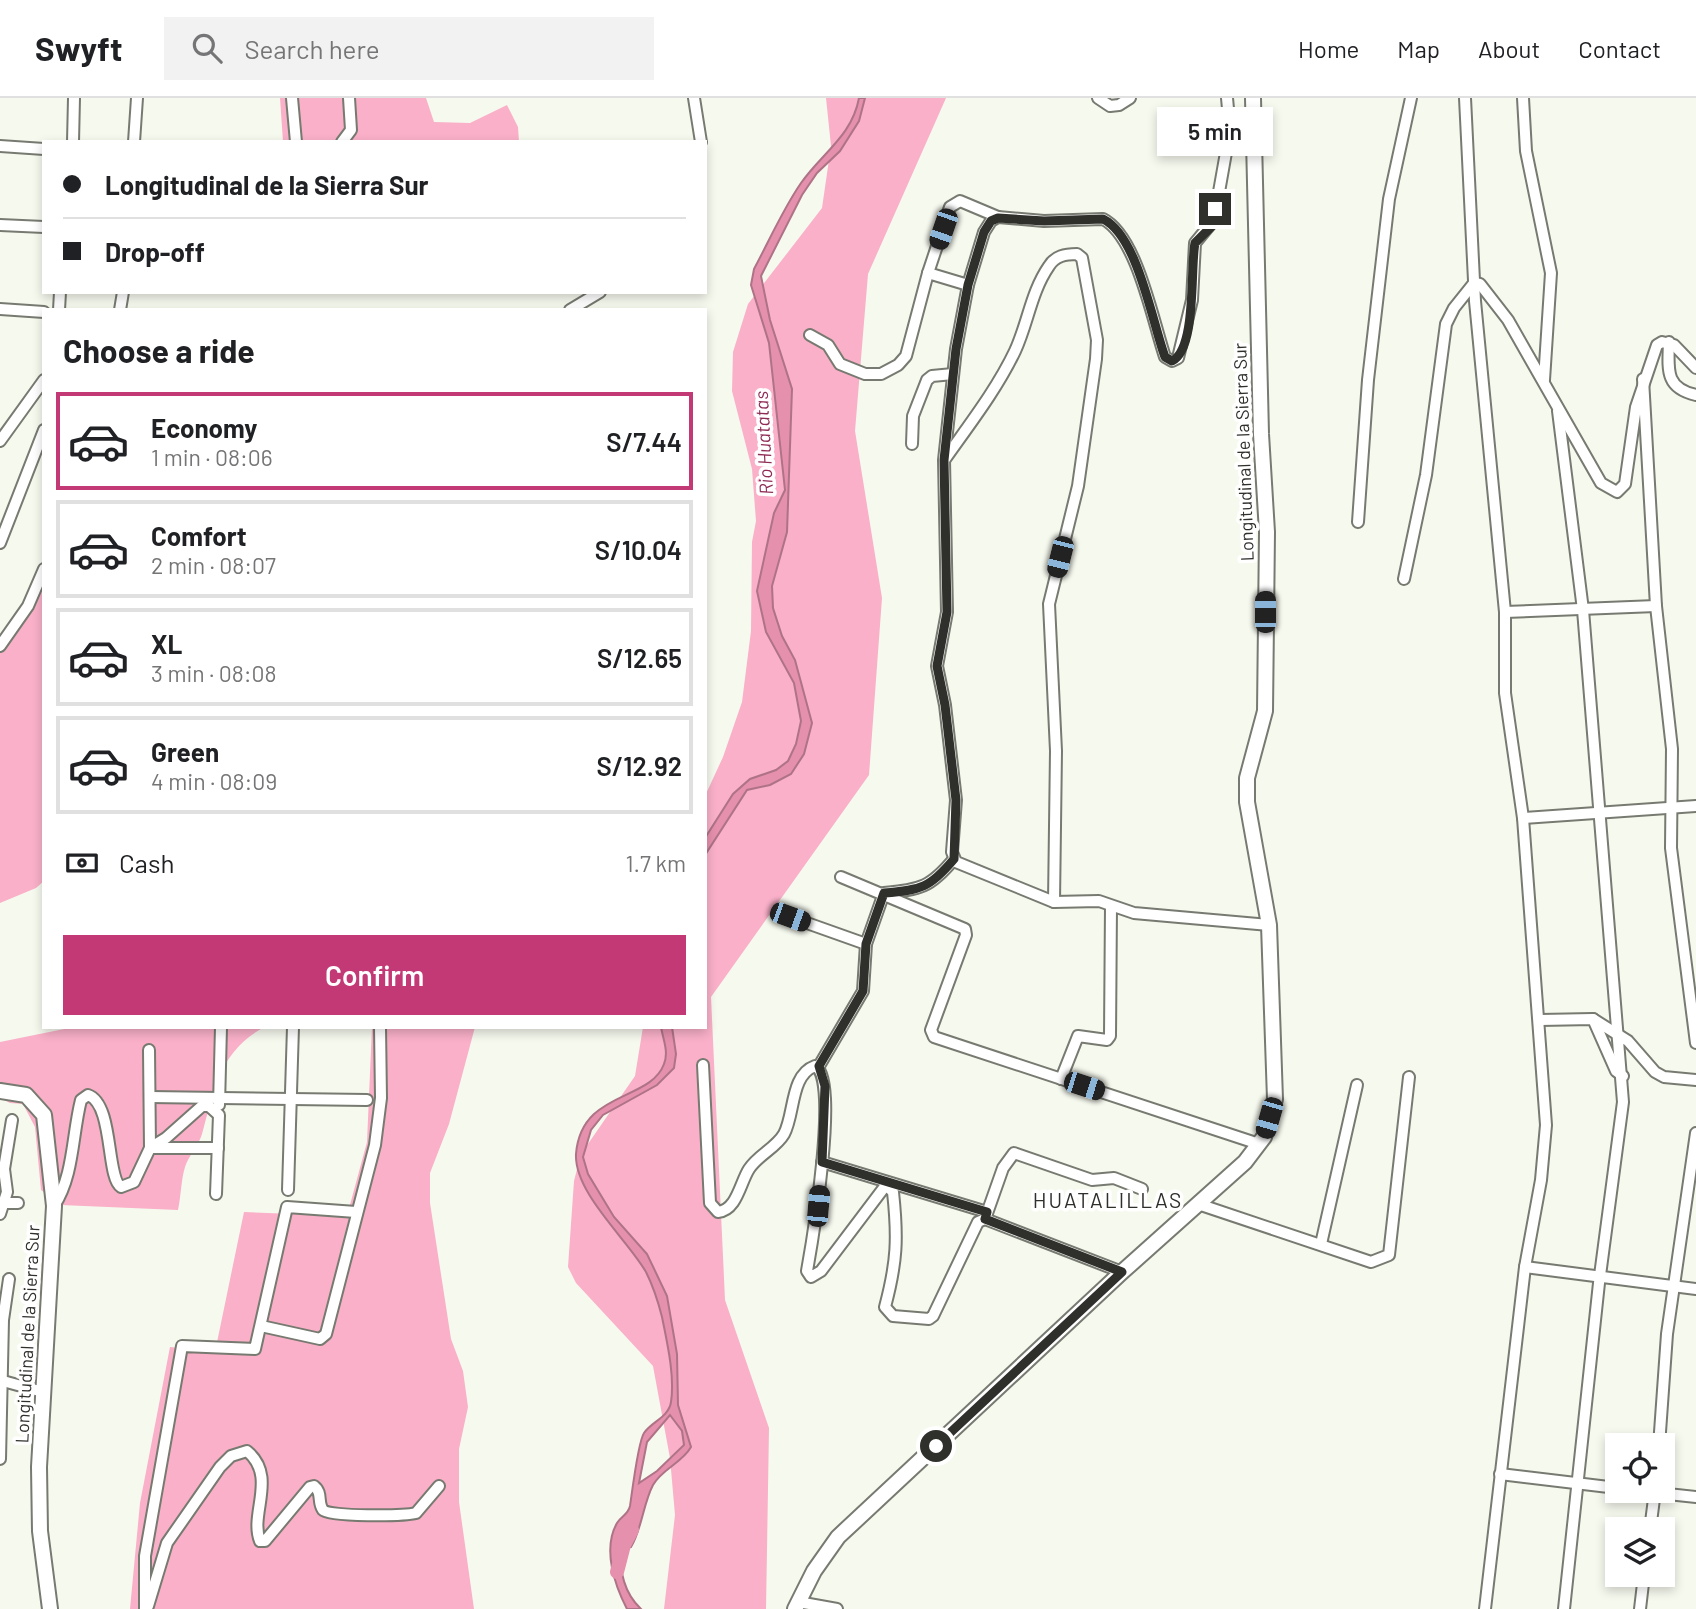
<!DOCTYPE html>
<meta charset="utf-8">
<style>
:root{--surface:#fff;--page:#f2f2f2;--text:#202124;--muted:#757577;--line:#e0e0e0;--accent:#c23975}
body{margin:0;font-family:Barlow,sans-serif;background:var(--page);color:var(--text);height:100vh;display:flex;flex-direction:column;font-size:26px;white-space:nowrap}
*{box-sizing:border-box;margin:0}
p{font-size:23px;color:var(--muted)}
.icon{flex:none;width:38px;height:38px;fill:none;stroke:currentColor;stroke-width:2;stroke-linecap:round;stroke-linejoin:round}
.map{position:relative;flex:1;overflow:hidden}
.side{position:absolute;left:42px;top:210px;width:665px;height:721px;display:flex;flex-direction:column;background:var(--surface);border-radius:0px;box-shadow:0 4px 10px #0003}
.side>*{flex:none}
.guide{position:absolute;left:42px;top:42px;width:665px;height:154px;border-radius:0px;box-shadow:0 4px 10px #0003;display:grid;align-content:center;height:154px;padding:0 21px;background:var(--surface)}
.controls{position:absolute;left:1605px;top:1335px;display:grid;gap:14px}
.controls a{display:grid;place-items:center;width:70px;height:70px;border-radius:0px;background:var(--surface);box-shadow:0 4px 10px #0003;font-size:35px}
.end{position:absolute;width:32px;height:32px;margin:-16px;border:9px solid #2f302c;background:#fff;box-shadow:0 0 0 4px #fff}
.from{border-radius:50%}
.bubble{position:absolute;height:49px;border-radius:0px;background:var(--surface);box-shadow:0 4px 10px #0003;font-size:23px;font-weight:600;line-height:49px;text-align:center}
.car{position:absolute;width:21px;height:42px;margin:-21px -10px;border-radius:9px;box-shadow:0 0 5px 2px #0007;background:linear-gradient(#222 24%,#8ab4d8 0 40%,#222 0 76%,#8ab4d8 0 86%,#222 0)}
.guide b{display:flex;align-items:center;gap:24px;height:66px;font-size:26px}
.guide b+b{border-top:2px solid var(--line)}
.guide i{width:18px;height:18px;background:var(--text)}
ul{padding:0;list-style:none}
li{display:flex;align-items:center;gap:21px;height:98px;margin:0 14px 10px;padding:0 7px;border:4px solid var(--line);border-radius:0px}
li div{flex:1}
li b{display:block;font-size:26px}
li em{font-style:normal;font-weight:600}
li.active{border-color:var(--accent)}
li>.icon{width:63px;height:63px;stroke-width:1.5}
h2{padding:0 21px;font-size:32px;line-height:84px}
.pay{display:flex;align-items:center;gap:18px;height:77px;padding:0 21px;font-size:26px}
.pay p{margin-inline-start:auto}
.button{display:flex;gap:14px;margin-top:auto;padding:14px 21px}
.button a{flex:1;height:80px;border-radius:0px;background:var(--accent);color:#fff;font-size:28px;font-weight:600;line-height:80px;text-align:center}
header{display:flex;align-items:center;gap:42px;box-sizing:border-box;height:98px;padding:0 35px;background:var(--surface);border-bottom:2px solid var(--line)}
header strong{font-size:33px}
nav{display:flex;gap:38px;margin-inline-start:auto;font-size:24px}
.search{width:490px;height:63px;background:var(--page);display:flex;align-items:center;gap:18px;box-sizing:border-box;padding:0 24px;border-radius:0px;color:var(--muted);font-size:26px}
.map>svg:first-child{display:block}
</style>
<header>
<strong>Swyft</strong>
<div class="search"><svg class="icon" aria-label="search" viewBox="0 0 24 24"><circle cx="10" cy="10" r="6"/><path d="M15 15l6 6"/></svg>Search here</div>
<nav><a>Home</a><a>Map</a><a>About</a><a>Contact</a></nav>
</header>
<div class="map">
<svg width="1696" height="1511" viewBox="0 0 1696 1511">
<rect width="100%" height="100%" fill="#f6f9ee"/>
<g fill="#f9b0c8">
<polygon points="280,0 426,0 434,24 470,25 507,7 518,29 519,44 283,44"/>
<polygon points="826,0 946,0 868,176 855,333 882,500 869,677 711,899 725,1202 769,1330 766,1511 664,1511 675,1417 670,1360 653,1268 576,1185 568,1169 574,1083 581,1056 635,978 643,929 705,929 705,698 723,659 742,604 751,533 752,444 756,423 752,371 732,293 733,254 748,206 822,110 831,48"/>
<polygon points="44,484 44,783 36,790 0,805 0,554"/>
<path d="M74,929H264C219,955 215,989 202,1036C199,1047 189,1057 185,1069C181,1082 181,1098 178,1112L61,1107L41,1092L35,1029L23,1006L10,1005L0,1000V944Z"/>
<polygon points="372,929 475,929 449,1026 430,1075 430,1105 451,1241 463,1273 468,1309 459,1351 459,1404 474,1511 130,1511 140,1405 170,1249 215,1254 244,1114 347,1118 367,1044"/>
</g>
<g fill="#e590ad" stroke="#ae7386" stroke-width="2" fill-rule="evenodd">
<path d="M859,0H865L859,23L840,53L817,75L802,97L761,178L770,222L792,291L787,434L772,488L773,510L782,538L795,562L812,625L804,656L791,676L770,687L747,692L705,757V740L733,696L750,681L776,672L788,663L796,646L801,623L794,585L766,534L757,493L774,415L785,392L769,245L751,187L754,171C769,143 783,111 801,85C822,55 852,38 859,0Z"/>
<path d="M661,929H672L676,956L674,970L657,987L603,1017L591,1032L583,1059L588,1076L614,1119L647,1156L667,1198L677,1256L678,1307L691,1349C682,1365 662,1371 653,1387C643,1406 642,1431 631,1449L620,1451C620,1474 624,1495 641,1511H627C615,1488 602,1451 617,1425C621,1418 628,1417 630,1408C632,1395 638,1344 644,1335C651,1324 669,1319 671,1304C675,1278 667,1244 662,1219C658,1203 653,1188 646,1174C628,1142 574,1095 576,1056C581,992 650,1004 664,966C669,954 663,941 661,929ZM670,1317L682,1333L684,1347L657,1373L639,1385L647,1344Z"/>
</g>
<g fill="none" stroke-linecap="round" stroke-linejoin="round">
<polyline stroke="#e590ad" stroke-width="14" points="617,1474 624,1447 632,1432"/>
<defs>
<g id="minor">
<polyline points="292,0 296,44"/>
<polyline points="694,0 701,44"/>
<polyline points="1098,0 1110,8 1119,7 1130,0"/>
<polyline points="1465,0 1475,203 1505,514 1505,595 1523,720 1546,1027 1541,1082 1525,1169 1485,1511"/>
<polyline points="1523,0 1526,53 1551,175 1544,282"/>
<polyline points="73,44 74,0"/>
<polyline points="134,44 137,0"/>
<polyline points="342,44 351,32 349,0"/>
<polyline points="0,48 44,51"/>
<polyline points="0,127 44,129"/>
<polyline points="928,175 968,187"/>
<polyline points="1474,185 1480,186 1508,222 1601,385 1617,394 1625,386 1636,309 1657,247 1662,244 1674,247 1696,270"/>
<polyline points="0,211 44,214"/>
<polyline points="59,212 60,194"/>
<polyline points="120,212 123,194"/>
<polyline points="570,212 600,194"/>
<polyline points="810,237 828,247 840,266 865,276 881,276 898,267 906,258 928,175 950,109 960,103 998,119"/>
<path d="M1669,244C1668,272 1665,290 1696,297"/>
<polyline points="1643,281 1656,508 1672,651 1671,750 1696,945"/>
<polyline points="1558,313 1583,512 1623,1004 1599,1185 1564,1511"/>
<polyline points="0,343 44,282"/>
<polyline points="912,346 913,318 927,282 932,278 953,276"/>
<path d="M945,361C969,327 997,291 1015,253C1028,225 1031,194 1049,168C1055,158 1065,156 1077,156L1082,160L1097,242L1096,261L1078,388L1049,506L1056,653L1054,804L1099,803L1134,815L1269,827"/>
<polyline points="1358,424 1368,282 1389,101 1411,0"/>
<polyline points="0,445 44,332"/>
<polyline points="1404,481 1426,377 1446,226 1454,210 1474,185"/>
<polyline points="1505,514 1656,508"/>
<polyline points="0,548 28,508 44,471"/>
<polyline points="1523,720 1696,708"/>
<polyline points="841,779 965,831 966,837 931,932 934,939 1259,1046"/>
<path d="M1054,804L956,764L952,754L956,702L945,607L937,568L947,514L944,362L956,251L968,187L984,134L991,123L998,119L1044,123L1103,121C1137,138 1153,224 1165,259L1172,263L1178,260L1192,202L1195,145L1214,122L1230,32L1227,0"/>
<polyline points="790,819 866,846"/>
<polyline points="1593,921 1628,943 1655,974 1664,979 1696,982"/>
<polyline points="1540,922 1593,921 1616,973 1623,978"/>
<polyline points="149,952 150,1050 218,1050"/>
<path d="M703,967L710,1105L718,1114C737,1112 740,1085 749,1071C758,1057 776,1050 784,1036C795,1016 790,977 815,968C840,979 812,1145 807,1173L811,1179L821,1173L886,1087L893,1094C898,1140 897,1164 885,1209L893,1218L929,1221L933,1218L978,1124L985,1121L1122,1174"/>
<path d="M819,968L863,893L866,846L884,795C921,791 930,790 954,761"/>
<polyline points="1061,981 1078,938 1107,942 1110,938 1111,808"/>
<polyline points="150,999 367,1002"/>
<polyline points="219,1007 221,929"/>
<polyline points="822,1064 987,1114"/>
<polyline points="288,1092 293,929"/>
<polyline points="0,1105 18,1105"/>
<polyline points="1198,1106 1371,1164 1389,1157 1409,979"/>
<path d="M54,1108C74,1078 72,1037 81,1002L88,997C114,1006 106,1080 121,1089L134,1084L150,1050L166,1040L202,1008H209L219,1017L216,1096"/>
<polyline points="0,1116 7,1094 4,1071 12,1022"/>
<polyline points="985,1121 1003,1070 1014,1055 1092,1082 1114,1080 1142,1091"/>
<polyline points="1321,1146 1357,987"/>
<polyline points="1525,1169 1696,1191"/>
<polyline points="261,1228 320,1241 326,1236 375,1047 381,1000 380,929"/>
<polyline points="3,1283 43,1294"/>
<polyline points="1659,1348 1667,1236 1696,1035"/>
<polyline points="0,1361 3,1222 9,1181"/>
<polyline points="1500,1376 1617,1390"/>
<polyline points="1640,1393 1696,1399"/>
<polyline points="1650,1432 1655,1393"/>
<polyline points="798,1504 837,1511"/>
<path d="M148,1508L167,1445L220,1369L231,1358L247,1353C278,1379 249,1416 260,1443H265L310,1389L314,1388C323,1395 317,1404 323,1412C329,1419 405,1418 416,1415L439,1388"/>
<polyline points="145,1511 145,1458 182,1248 255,1251 287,1109 356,1114"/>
<polyline points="1640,1511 1644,1477"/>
</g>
<g id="major">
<polyline points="0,993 26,997 44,1017 54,1108 39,1369 40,1433 50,1511"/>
<polyline points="795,1511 814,1473 838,1439 1122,1174 1245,1064 1264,1039 1275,1001 1269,827 1247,704 1247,680 1265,613 1267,434 1261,336 1253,0"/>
</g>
</defs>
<use href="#minor" stroke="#777a70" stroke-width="14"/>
<use href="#major" stroke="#777a70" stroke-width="18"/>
<use href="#minor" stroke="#fff" stroke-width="10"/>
<use href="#major" stroke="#fff" stroke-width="14"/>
</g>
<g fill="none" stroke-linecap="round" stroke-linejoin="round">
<path stroke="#2f302c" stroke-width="9" d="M936,1348L1122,1174L985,1121L987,1114L822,1064L825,988L819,968L863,893L866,846L884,795C921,792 930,790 954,761L956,702L945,607L937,568L947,514L944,362L956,251L968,187L984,134L991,123L998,120L1044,123L1103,121C1138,138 1152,224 1165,259L1172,263C1197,251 1190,169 1195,145L1213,127L1215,111"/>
</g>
<g text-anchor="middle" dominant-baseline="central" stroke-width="7" stroke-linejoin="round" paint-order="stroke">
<g font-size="18" fill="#2f302c" stroke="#fff">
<text transform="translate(1243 354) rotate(-92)">Longitudinal de la Sierra Sur</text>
<text transform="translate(27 1236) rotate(-87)">Longitudinal de la Sierra Sur</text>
</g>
<g font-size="19" font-style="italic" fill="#8f2c56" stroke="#fff">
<text transform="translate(763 345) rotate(-93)">Rio Huatatas</text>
</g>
<g font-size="21" letter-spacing="2" fill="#2f302c" stroke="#fff">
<text x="1108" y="1101">HUATALILLAS</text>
</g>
</g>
</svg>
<div class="controls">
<a><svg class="icon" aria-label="locate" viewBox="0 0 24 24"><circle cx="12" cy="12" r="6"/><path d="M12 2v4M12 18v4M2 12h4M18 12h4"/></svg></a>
<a><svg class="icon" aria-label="layers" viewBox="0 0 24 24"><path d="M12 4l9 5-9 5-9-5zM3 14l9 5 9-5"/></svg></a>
</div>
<i class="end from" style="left:936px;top:1348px"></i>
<i class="end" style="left:1215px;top:111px"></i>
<div class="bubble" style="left:1157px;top:9px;width:116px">5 min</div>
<i class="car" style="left:943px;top:131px;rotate:199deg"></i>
<i class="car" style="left:1060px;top:459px;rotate:194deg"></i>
<i class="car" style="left:1265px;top:514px;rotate:0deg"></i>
<i class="car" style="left:790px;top:819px;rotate:110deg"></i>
<i class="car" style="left:1084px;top:988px;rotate:108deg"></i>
<i class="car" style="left:1269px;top:1020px;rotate:196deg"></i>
<i class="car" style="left:818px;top:1108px;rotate:5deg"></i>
<div class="guide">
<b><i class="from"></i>Longitudinal de la Sierra Sur</b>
<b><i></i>Drop-off</b>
</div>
<section class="side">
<h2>Choose a ride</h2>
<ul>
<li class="active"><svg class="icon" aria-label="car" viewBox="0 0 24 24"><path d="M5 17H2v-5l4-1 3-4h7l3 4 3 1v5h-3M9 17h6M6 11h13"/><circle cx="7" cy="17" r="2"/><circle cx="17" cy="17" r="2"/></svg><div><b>Economy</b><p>1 min · 08:06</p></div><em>S/7.44</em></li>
<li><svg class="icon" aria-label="car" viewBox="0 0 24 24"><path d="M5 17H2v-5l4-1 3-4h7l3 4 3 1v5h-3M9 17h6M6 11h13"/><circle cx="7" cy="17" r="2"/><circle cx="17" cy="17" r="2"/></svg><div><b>Comfort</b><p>2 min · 08:07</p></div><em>S/10.04</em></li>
<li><svg class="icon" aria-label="car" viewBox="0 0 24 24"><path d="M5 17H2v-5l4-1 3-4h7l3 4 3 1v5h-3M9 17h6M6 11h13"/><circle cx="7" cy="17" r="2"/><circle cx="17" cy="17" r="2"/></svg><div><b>XL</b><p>3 min · 08:08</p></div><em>S/12.65</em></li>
<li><svg class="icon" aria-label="car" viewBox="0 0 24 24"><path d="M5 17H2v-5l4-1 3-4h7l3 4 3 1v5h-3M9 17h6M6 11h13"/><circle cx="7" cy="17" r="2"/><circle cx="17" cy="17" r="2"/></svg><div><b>Green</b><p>4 min · 08:09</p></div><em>S/12.92</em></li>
</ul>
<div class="pay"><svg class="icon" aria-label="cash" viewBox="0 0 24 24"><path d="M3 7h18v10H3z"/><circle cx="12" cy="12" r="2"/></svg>Cash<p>1.7 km</p></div>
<div class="button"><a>Confirm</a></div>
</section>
</div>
